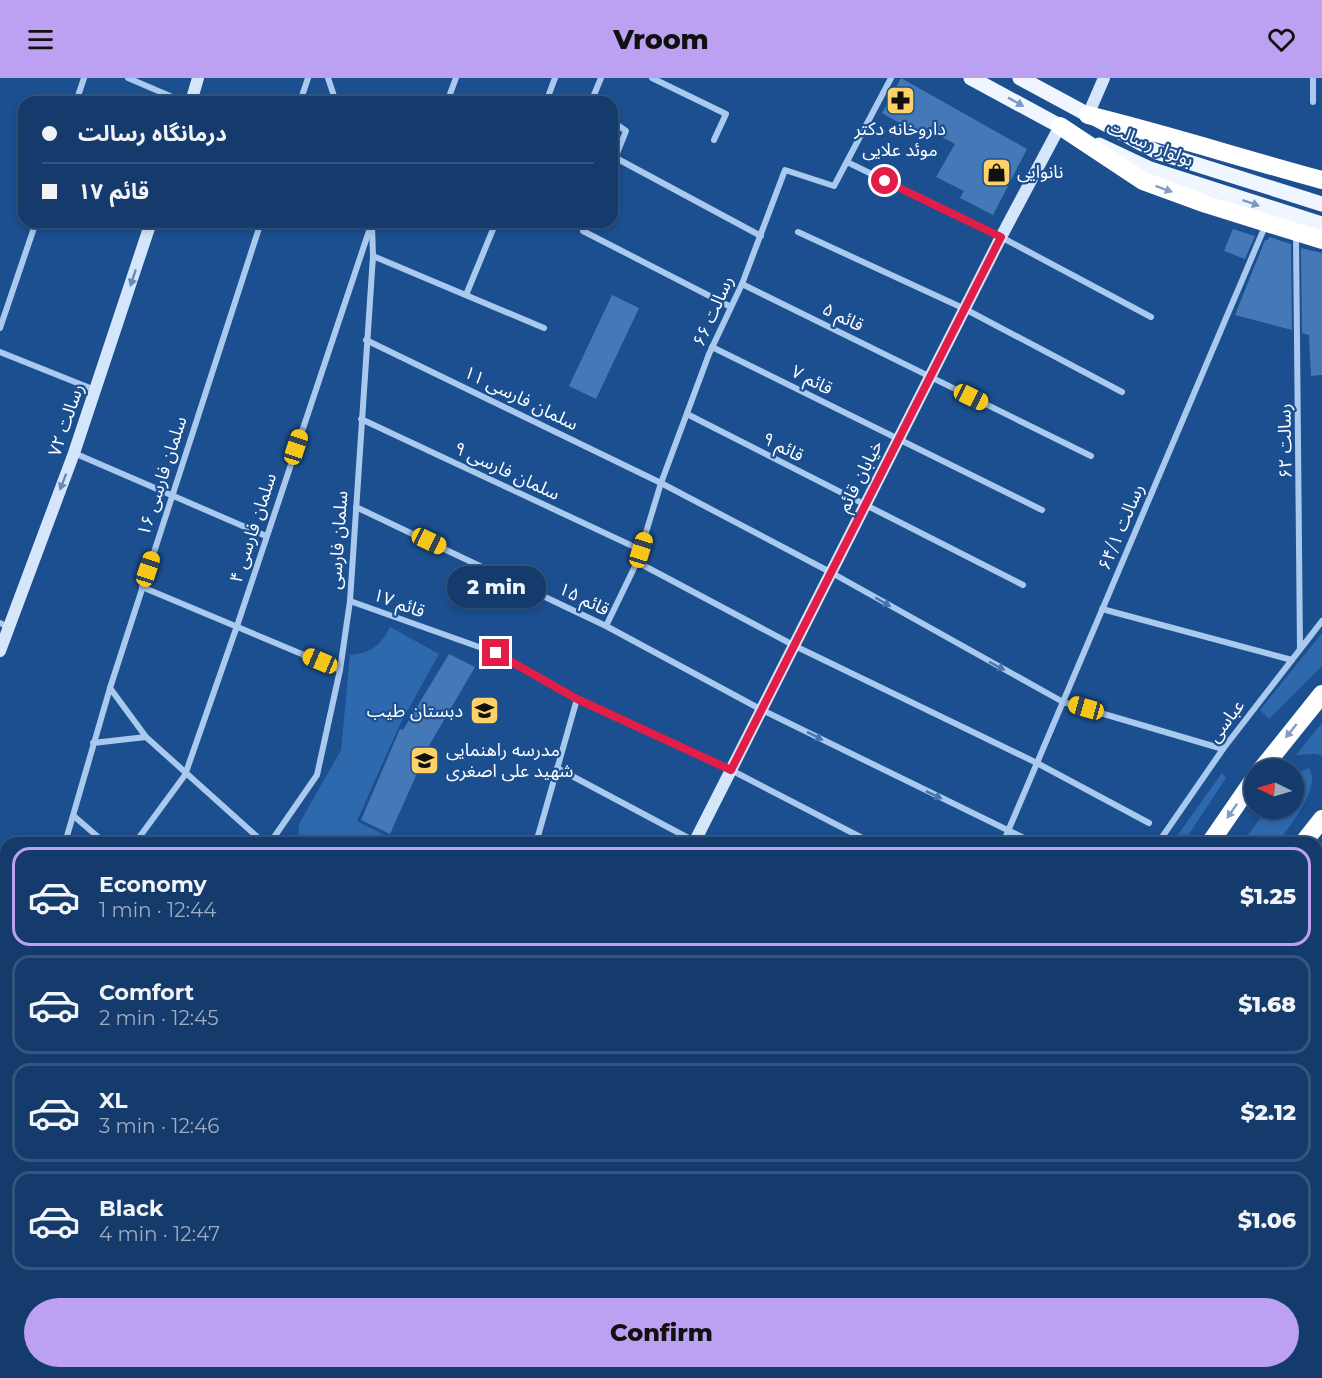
<!DOCTYPE html>
<meta charset="utf-8">
<style>
:root{--surface:#143b6b;--page:#1d4271;--text:#f1f3f6;--muted:#9dadc1;--line:#33557e;--accent:#bca0f2}
body{margin:0;font-family:Montserrat,"Noto Sans Arabic",sans-serif;background:var(--page);color:var(--text);height:100vh;display:flex;flex-direction:column;font-size:22px;white-space:nowrap}
*{box-sizing:border-box;margin:0}
p{font-size:20px;color:var(--muted)}
.icon{flex:none;width:33px;height:33px;fill:none;stroke:currentColor;stroke-width:2;stroke-linecap:round;stroke-linejoin:round}
.map{position:relative;flex:1;overflow:hidden}
.details{position:absolute;left:0px;top:759px;width:1323px;height:542px;display:flex;flex-direction:column;background:var(--surface);border-radius:18px 18px 0 0;box-shadow:0 3px 9px #0003,0 0 0 2px var(--line)}
.details>*{flex:none}
.guide{position:absolute;left:18px;top:18px;width:600px;height:132px;border-radius:18px;box-shadow:0 3px 9px #0003,0 0 0 2px var(--line);display:grid;align-content:center;height:132px;padding:0 24px;background:var(--surface)}
.needle{width:39px;rotate:275deg}
.controls{position:absolute;left:1244px;top:681px;display:grid;gap:12px}
.controls a{display:grid;place-items:center;width:60px;height:60px;border-radius:50%;background:var(--surface);box-shadow:0 3px 9px #0003,0 0 0 2px var(--line);font-size:30px}
.end{position:absolute;width:27px;height:27px;margin:-14px;border:8px solid #e11d48;background:#fff;box-shadow:0 0 0 3px #fff}
.from{border-radius:50%}
.bubble{position:absolute;height:42px;border-radius:21px;background:var(--surface);box-shadow:0 3px 9px #0003,0 0 0 2px var(--line);font-size:20px;font-weight:800;line-height:42px;text-align:center}
.car{position:absolute;width:18px;height:36px;margin:-18px -9px;border-radius:8px;box-shadow:0 0 4px 2px #0007;background:linear-gradient(#f5c518 24%,#345 0 40%,#f5c518 0 76%,#345 0 86%,#f5c518 0)}
.guide b{display:flex;align-items:center;gap:21px;height:57px;font-size:22px}
.guide b+b{border-top:2px solid var(--line)}
.guide i{width:15px;height:15px;background:var(--text)}
ul{padding:10px 0 0;list-style:none}
li{display:flex;align-items:center;gap:18px;height:99px;margin:0 12px 9px;padding:0 12px;border:3px solid var(--line);border-radius:18px}
li div{flex:1}
li b{display:block;font-size:22px}
li em{font-style:normal;font-weight:800}
li.current{border-color:var(--accent)}
li>.icon{width:54px;height:54px;stroke-width:1.5}
.primary-button{display:flex;gap:12px;margin-top:auto;padding:12px 24px}
.primary-button a{flex:1;height:69px;border-radius:36px;background:var(--accent);color:#111;font-size:24px;font-weight:800;line-height:69px;text-align:center}
header{display:flex;justify-content:space-between;align-items:center;height:78px;padding:0 24px;background:var(--accent);color:#111;font-size:27px;font-weight:800}
.map>svg:first-child{display:block}
</style>
<header><svg class="icon" aria-label="menu" viewBox="0 0 24 24"><path d="M4 6h16M4 12h16M4 18h16"/></svg>Vroom<svg class="icon" aria-label="heart" viewBox="0 0 24 24"><path d="M12 20l-8-8c-3-5 5-10 8-4 3-6 11-1 8 4z"/></svg></header>
<div class="map">
<svg width="1322" height="1300" viewBox="0 0 1322 1300">
<rect width="100%" height="100%" fill="#1b4f8f"/>
<g fill="#2e69ad">
<path d="M390,549L439,576L400,646L357,743L400,765H298L299,746L341,672L350,577C371,575 380,568 390,549Z"/>
<polygon points="1322,555 1322,588 1269,641 1260,632"/>
<polygon points="1322,645 1322,678 1316,676 1296,677"/>
<path d="M1309,690C1322,709 1290,748 1277,765H1242L1267,731L1293,730V697Z"/>
<polygon points="1222,695 1226,700 1183,765 1172,765"/>
<polygon points="6,1191 6,1289 0,1299 0,1200"/>
<polygon points="8,1294 195,1294 200,1300 4,1300"/>
<polygon points="417,1294 493,1295 500,1300 413,1300"/>
</g>
<g fill="#4478b7">
<polygon points="901,0 1027,71 993,137 960,120 964,113 936,99 955,66 929,52 924,59 882,35"/>
<polygon points="1233,151 1255,158 1245,181 1224,173"/>
<polygon points="1269,159 1291,166 1292,252 1235,237 1265,162 1268,162"/>
<polygon points="1301,170 1322,175 1322,297 1311,298 1309,257 1302,255"/>
<polygon points="612,217 639,230 596,321 569,308"/>
<polygon points="449,576 475,589 430,666 390,756 361,742 400,651 403,652"/>
</g>
<g fill="none" stroke-linecap="round" stroke-linejoin="round">
<g stroke="#a9c9ee" stroke-width="6">
<polyline points="128,0 184,24"/>
<polyline points="328,0 336,24"/>
<polyline points="652,0 726,36 714,62"/>
<polyline points="1313,0 1313,24"/>
<polyline points="76,24 84,0"/>
<polyline points="300,24 308,0"/>
<polyline points="447,24 456,0"/>
<polyline points="546,24 555,0"/>
<polyline points="591,24 601,0"/>
<polyline points="612,43 626,53 612,88"/>
<polyline points="616,80 761,158"/>
<polyline points="847,84 1001,159 1151,239"/>
<polyline points="587,144 583,153 731,229"/>
<polyline points="798,154 965,231 1122,314"/>
<polyline points="1296,158 1300,571"/>
<polyline points="373,178 544,250"/>
<polyline points="742,206 1091,378"/>
<polyline points="466,217 496,144"/>
<polyline points="0,250 36,144"/>
<polyline points="366,262 661,405 832,495 1063,624 1223,671"/>
<polyline points="712,269 1042,432"/>
<polyline points="0,274 95,312"/>
<polyline points="687,336 1023,507"/>
<polyline points="361,341 641,472"/>
<polyline points="74,375 266,458"/>
<polyline points="356,429 606,548 762,632 1034,765"/>
<polyline points="637,484 795,568 1037,685 1149,745"/>
<polyline points="142,509 340,592"/>
<polyline points="350,523 496,575 577,621 731,692 872,765"/>
<polyline points="1102,531 1292,582"/>
<polyline points="0,545 8,549"/>
<polyline points="606,548 637,484 661,405 709,276 742,206 785,92 834,108 891,0"/>
<polyline points="110,610 146,659"/>
<polyline points="93,665 146,659 264,765"/>
<polyline points="557,690 694,763"/>
<polyline points="75,739 105,765"/>
<polyline points="537,759 549,765"/>
<polyline points="65,765 110,610 261,144"/>
<polyline points="135,765 185,697 237,548 372,144"/>
<polyline points="270,765 317,697 340,592 350,523 373,178 372,148"/>
<polyline points="536,765 577,621"/>
<polyline points="1003,765 1266,146"/>
<polyline points="1158,765 1223,671 1322,543"/>
<polyline points="1317,923 1322,915"/>
<polyline points="0,944 6,929"/>
<polyline points="1317,1093 1322,1095"/>
<polyline points="0,1189 6,1180"/>
<polyline points="1317,1209 1322,1201"/>
<polyline points="525,1294 532,1300"/>
<polyline points="301,1300 305,1294"/>
<polyline points="537,1300 540,1294"/>
<polyline points="654,1300 657,1294"/>
<polyline points="1086,1300 1089,1294"/>
<polyline points="1261,1300 1264,1294"/>
</g>
<g stroke="#d6e6fa" stroke-width="12">
<polyline points="191,24 198,0"/>
<polyline points="1088,37 1104,0"/>
<polyline points="0,573 74,375 151,144"/>
<polyline points="694,765 1001,159 1060,48"/>
<polyline points="1317,820 1322,813"/>
<polyline points="394,1300 398,1294"/>
<polyline points="754,1300 759,1294"/>
</g>
<g stroke="#f0f6ff" stroke-width="15">
<polyline points="971,0 1069,53"/>
<polyline points="1020,0 1157,74 1322,126"/>
<polyline points="1099,67 1150,91 1322,146"/>
</g>
<g stroke="#fff" stroke-width="18">
<path d="M1088,37C1166,56 1244,81 1322,102"/>
<polyline points="1060,48 1143,103 1206,126 1322,162"/>
<polyline points="1261,692 1322,616"/>
<polyline points="1210,765 1254,701"/>
<polyline points="1303,765 1322,741"/>
<polyline points="830,1300 834,1294"/>
<polyline points="892,1300 896,1294"/>
<polyline points="957,1300 964,1294"/>
</g>
</g>
<defs><path id="oneway-solid" d="M-6-.8H1V-3.2L6.5 0L1 3.2V.8H-6Z" transform="scale(1.5)"/></defs>
<g fill="#7b9ac1">
<use href="#oneway-solid" transform="translate(1016 24) rotate(29)"/>
<use href="#oneway-solid" transform="translate(1251 125) rotate(19)"/>
</g>
<g fill="#829ec1">
<use href="#oneway-solid" transform="translate(1164 111) rotate(20)"/>
<use href="#oneway-solid" transform="translate(1291 653) rotate(129)"/>
<use href="#oneway-solid" transform="translate(1232 733) rotate(125)"/>
</g>
<g fill="#668bba">
<use href="#oneway-solid" transform="translate(133 200) rotate(108)"/>
<use href="#oneway-solid" transform="translate(63 404) rotate(111)"/>
</g>
<g fill="#4674ac">
<use href="#oneway-solid" transform="translate(883 524) rotate(30)"/>
<use href="#oneway-solid" transform="translate(997 588) rotate(28)"/>
<use href="#oneway-solid" transform="translate(815 658) rotate(27)"/>
<use href="#oneway-solid" transform="translate(934 717) rotate(26)"/>
</g>
<g fill="none" stroke-linecap="round" stroke-linejoin="round">
<polyline stroke="#e11d48" stroke-width="8" points="496,575 577,621 731,692 1001,159 885,103"/>
</g>
<defs>
<symbol id="pharmacy-square" viewBox="-11 -11 22 22"><rect x="-9" y="-9" width="18" height="18" rx="4" fill="#ffd166" stroke="#1b4f8f"/><path d="M-2-6h4v4h4v4h-4v4h-4v-4h-4v-4h4Z" fill="#111"/></symbol>
<symbol id="shop-square" viewBox="-11 -11 22 22"><rect x="-9" y="-9" width="18" height="18" rx="4" fill="#ffd166" stroke="#1b4f8f"/><path d="M-5-2.5h2.3a2.7 3.5 0 0 1 5.4 0H5L5.5 6h-11ZM-1.5-2.5h3a1.5 2.3 0 0 0-3 0Z" fill="#111"/></symbol>
<symbol id="school-square" viewBox="-11 -11 22 22"><rect x="-9" y="-9" width="18" height="18" rx="4" fill="#ffd166" stroke="#1b4f8f"/><path d="M0-5L7-2L0 1L-7-2ZM-4 1L0 2.5L4 1V4Q0 6-4 4Z" fill="#111"/></symbol>
</defs>
<g fill-rule="evenodd">
<use href="#pharmacy-square" x="884" y="6" width="33" height="33"/>
<use href="#shop-square" x="980" y="78" width="33" height="33"/>
<use href="#school-square" x="468" y="616" width="33" height="33"/>
<use href="#school-square" x="408" y="666" width="33" height="33"/>
</g>
<g text-anchor="middle" dominant-baseline="central" stroke-width="4.5" stroke-linejoin="round" paint-order="stroke">
<g font-size="18" fill="#fff" stroke="#1b4f8f" text-anchor="start">
<text x="900" y="51" text-anchor="middle">داروخانه دکتر<tspan x="900" dy="21">موئد علایی</tspan></text>
<text x="1017" y="94">نانوایی</text>
<text x="463" y="633" text-anchor="end">دبستان طیب</text>
<text x="446" y="672">مدرسه راهنمایی<tspan x="446" dy="21">شهید علی اصغری</tspan></text>
</g>
<g font-size="18" fill="#fff" stroke="#1b4f8f">
<text transform="translate(1150 66) rotate(22)">بولوار رسالت</text>
<text transform="translate(713 233) rotate(-66)">رسالت ۶۶</text>
<text transform="translate(843 239) rotate(26)">قائم ۵</text>
<text transform="translate(812 302) rotate(27)">قائم ۷</text>
<text transform="translate(521 320) rotate(26)">سلمان فارسی ۱۱</text>
<text transform="translate(66 342) rotate(-71)">رسالت ۷۲</text>
<text transform="translate(1285 363) rotate(-91)">رسالت ۶۲</text>
<text transform="translate(783 369) rotate(27)">قائم ۹</text>
<text transform="translate(507 393) rotate(25)">سلمان فارسی ۹</text>
<text transform="translate(162 398) rotate(-72)">سلمان فارسی ۱۶</text>
<text transform="translate(860 398) rotate(-63)">خیابان قائم</text>
<text transform="translate(1121 449) rotate(-67)">رسالت ۶۴/۱</text>
<text transform="translate(253 450) rotate(-72)">سلمان فارسی ۴</text>
<text transform="translate(338 462) rotate(-86)">سلمان فارسی</text>
<text transform="translate(584 521) rotate(26)">قائم ۱۵</text>
<text transform="translate(399 525) rotate(20)">قائم ۱۷</text>
<text transform="translate(1226 643) rotate(-53)">عباسی</text>
</g>
</g>
</svg>
<div class="controls">
<a><svg class="needle" viewBox="-14 -14 28 28"><path d="M0-13l5 13h-10z" fill="#e53935"/><path d="M0 13l5-13h-10z" fill="#9dadc1"/></svg></a>
</div>
<i class="end from" style="left:885px;top:103px"></i>
<i class="end" style="left:496px;top:575px"></i>
<div class="bubble" style="left:447px;top:488px;width:99px">2 min</div>
<i class="car" style="left:971px;top:319px;rotate:116deg"></i>
<i class="car" style="left:296px;top:369px;rotate:18deg"></i>
<i class="car" style="left:429px;top:463px;rotate:115deg"></i>
<i class="car" style="left:641px;top:472px;rotate:17deg"></i>
<i class="car" style="left:148px;top:491px;rotate:18deg"></i>
<i class="car" style="left:320px;top:583px;rotate:293deg"></i>
<i class="car" style="left:1086px;top:630px;rotate:286deg"></i>
<div class="guide">
<b><i class="from"></i>درمانگاه رسالت</b>
<b><i></i>قائم ۱۷</b>
</div>
<section class="details">
<ul>
<li class="current"><svg class="icon" aria-label="car" viewBox="0 0 24 24"><path d="M5 17H2v-5l4-1 3-4h7l3 4 3 1v5h-3M9 17h6M6 11h13"/><circle cx="7" cy="17" r="2"/><circle cx="17" cy="17" r="2"/></svg><div><b>Economy</b><p>1 min · 12:44</p></div><em>$1.25</em></li>
<li><svg class="icon" aria-label="car" viewBox="0 0 24 24"><path d="M5 17H2v-5l4-1 3-4h7l3 4 3 1v5h-3M9 17h6M6 11h13"/><circle cx="7" cy="17" r="2"/><circle cx="17" cy="17" r="2"/></svg><div><b>Comfort</b><p>2 min · 12:45</p></div><em>$1.68</em></li>
<li><svg class="icon" aria-label="car" viewBox="0 0 24 24"><path d="M5 17H2v-5l4-1 3-4h7l3 4 3 1v5h-3M9 17h6M6 11h13"/><circle cx="7" cy="17" r="2"/><circle cx="17" cy="17" r="2"/></svg><div><b>XL</b><p>3 min · 12:46</p></div><em>$2.12</em></li>
<li><svg class="icon" aria-label="car" viewBox="0 0 24 24"><path d="M5 17H2v-5l4-1 3-4h7l3 4 3 1v5h-3M9 17h6M6 11h13"/><circle cx="7" cy="17" r="2"/><circle cx="17" cy="17" r="2"/></svg><div><b>Black</b><p>4 min · 12:47</p></div><em>$1.06</em></li>
</ul>
<div class="primary-button"><a>Confirm</a></div>
</section>
</div>
